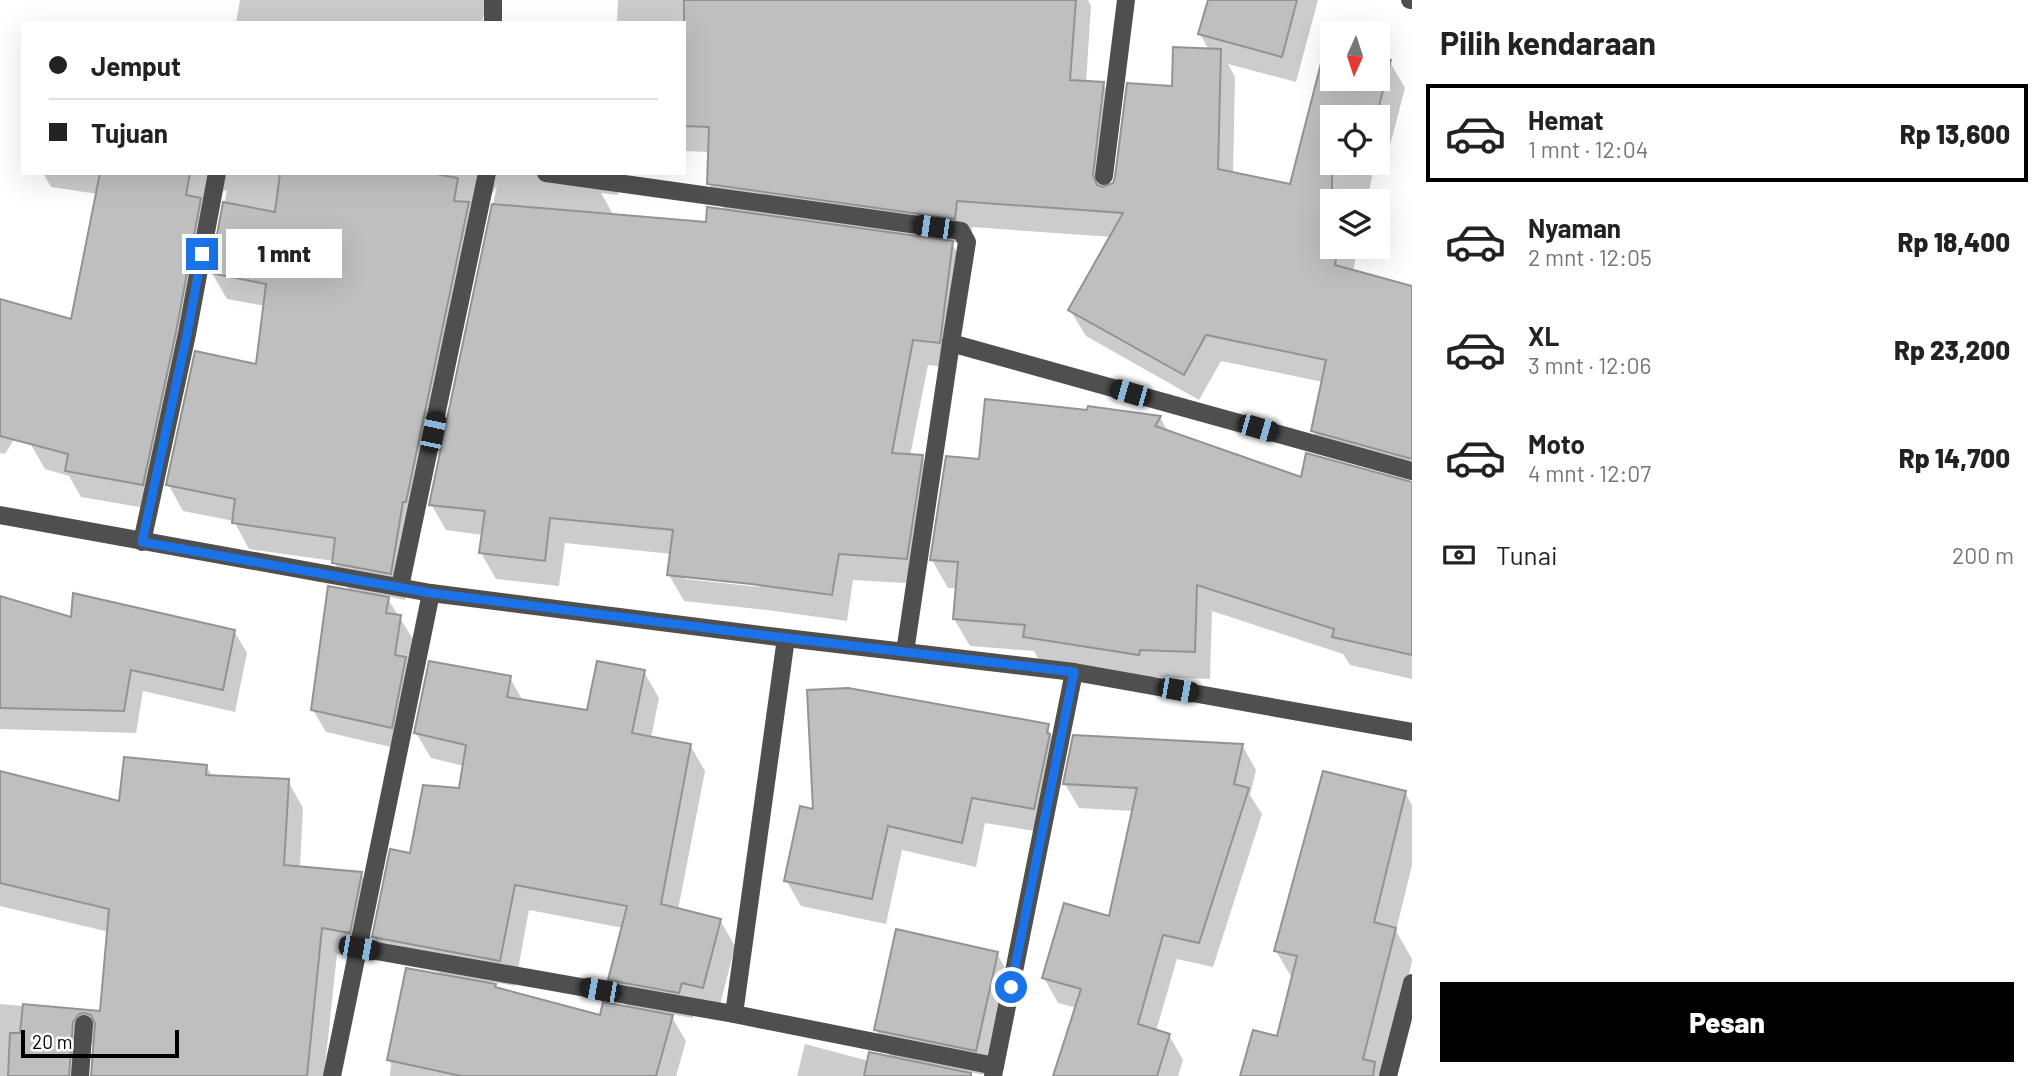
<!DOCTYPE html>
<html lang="id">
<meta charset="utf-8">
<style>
:root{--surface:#fff;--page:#f6f6f6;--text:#222;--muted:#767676;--line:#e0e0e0;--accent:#000}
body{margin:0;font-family:Barlow,sans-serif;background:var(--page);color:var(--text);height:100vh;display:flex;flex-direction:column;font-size:26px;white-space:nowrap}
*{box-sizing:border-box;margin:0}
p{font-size:23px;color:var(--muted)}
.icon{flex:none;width:38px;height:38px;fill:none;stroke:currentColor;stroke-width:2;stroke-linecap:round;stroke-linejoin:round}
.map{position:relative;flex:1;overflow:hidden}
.panel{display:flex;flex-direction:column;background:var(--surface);width:630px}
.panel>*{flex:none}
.guide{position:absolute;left:21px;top:21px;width:665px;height:154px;border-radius:0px;box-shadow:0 7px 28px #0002;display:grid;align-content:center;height:154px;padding:0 28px;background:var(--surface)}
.needle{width:46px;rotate:183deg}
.buttons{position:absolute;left:1320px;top:21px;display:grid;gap:14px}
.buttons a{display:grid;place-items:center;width:70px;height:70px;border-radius:0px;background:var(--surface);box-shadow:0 7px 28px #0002;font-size:35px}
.scale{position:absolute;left:21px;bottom:18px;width:158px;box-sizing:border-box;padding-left:7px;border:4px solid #000;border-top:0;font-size:19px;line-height:24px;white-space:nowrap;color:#000;-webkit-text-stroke:5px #fff;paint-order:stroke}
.end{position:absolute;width:32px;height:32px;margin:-16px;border:9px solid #1a73e8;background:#fff;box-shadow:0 0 0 4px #fff}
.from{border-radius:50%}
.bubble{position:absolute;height:49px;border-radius:0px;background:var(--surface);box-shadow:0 7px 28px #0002;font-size:23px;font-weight:800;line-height:49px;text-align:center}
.car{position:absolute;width:21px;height:42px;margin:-21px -10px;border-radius:9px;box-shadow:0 0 5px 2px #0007;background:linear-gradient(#222 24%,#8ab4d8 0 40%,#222 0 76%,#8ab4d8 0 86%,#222 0)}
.guide b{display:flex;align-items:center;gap:24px;height:66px;font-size:26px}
.guide b+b{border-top:2px solid var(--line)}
.guide i{width:18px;height:18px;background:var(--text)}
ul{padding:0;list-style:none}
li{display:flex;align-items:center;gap:21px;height:98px;margin:0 14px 10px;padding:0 14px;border:4px solid transparent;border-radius:0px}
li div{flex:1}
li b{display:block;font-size:26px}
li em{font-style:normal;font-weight:800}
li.active{border-color:var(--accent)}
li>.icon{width:63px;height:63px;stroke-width:1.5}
h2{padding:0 28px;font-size:32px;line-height:84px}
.pay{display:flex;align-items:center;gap:18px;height:77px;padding:0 28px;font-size:26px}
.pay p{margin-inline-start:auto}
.primary-button{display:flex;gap:14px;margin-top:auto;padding:14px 28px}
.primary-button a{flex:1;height:80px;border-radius:0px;background:var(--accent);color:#fff;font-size:28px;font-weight:800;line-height:80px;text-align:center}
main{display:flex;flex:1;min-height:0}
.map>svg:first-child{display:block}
</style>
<main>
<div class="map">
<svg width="1412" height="1076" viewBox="0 0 1412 1076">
<rect width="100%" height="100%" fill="#fff"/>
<g fill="#0003" fill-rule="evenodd">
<polygon points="240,0 487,0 482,23 236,23"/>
<path d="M618,0H1088L1091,6L1086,83L1103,84L1118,110L1108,190L1173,88L1209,50L1200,34L1210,0H1318L1296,82L1228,64L1235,77L1233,174L1291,186L1332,79H1377L1390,62L1405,88L1387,157L1377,155V117H1332V163H1375L1367,201H1332V247H1358L1353,272L1412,288V480L1328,457L1313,431L1323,382L1221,361L1199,400L1086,336L1070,310L1112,237L972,227L970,244L951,242L967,269L954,368L928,365L910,456L922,457L937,483L922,584L853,580L847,621L767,610L684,601L669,575L672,554L565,543L559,586L496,579L481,553L483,535L446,530L431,504L497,185L490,197L417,527L405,600L386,596L413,639L404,750L326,732L313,710L350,592L334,561L249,549L234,521L183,511L168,484L258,366L265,306L227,299L212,273L227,190L223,191L220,198L157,510L81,497L69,476L45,469L30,443L45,390L5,454L0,453V301L72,321L98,194L51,187L43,173H619L618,195L601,193L614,216L708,224L725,211L709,184L710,152L684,151V23H617ZM685,575L760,583L759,587L685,579Z"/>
<polygon points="1160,417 1168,432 1302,480 1412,483 1412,679 1350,665 1343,654 1212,611 1210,679 1155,677 1155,682 1041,664 1034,651 970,646 954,619 957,588 948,588 932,560 980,460"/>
<polygon points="0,598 72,619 234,631 247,653 235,712 143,691 136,733 0,729"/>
<path d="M644,672L659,698L651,738L690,745L705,771L678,910L720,920L735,946L718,1013L696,1008L693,1018L670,1014L686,1041L676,1076H390L391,1064L389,1060L439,972L389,962L374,937L412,855L461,790L464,766L431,758L416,733L510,678L523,701L589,712ZM529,910L623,928L610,980L627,1008L601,1017L497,989L493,982L515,986Z"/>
<polygon points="1045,724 1060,750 1047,833 985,823 976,867 902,850 886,924 801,906 786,880 815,811"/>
<polygon points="1242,745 1256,770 1250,795 1262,814 1213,967 1177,959 1156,1031 1169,1035 1183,1060 1178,1076 1055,1076 1077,1008 1058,1003 1044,978 1110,918 1133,811 1079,808 1065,784"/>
<polygon points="206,766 213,777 288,781 303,808 300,868 361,874 377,901 365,959 337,954 324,1076 93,1076 96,1038 87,1050 85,1076 0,1076 0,1004 101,1013 109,932 0,906 0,773 121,803"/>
<polygon points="1405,792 1412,805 1412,865 1396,931 1412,959 1412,962 1384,1076 1242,1076 1279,1038 1293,980 1276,951"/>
<polygon points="997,954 1012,980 991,1076 969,1072 971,1076 797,1076 805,1044 869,1061 892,1059 876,1030"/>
</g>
<g fill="#bfbfbf" stroke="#939393" stroke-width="2">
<polygon points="684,0 1076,0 1070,80 1104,82 1093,175 1097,185 1103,187 1113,183 1115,177 1127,83 1172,86 1173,47 1221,49 1218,169 1290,184 1326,44 1332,45 1332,79 1377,79 1377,57 1391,60 1376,117 1332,117 1332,193 1349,196 1348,201 1332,201 1332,247 1338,247 1335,265 1412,286 1412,459 1311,431 1326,360 1206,335 1184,375 1068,310 1123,213 957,201 955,219 707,184 709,127 684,126"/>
<polygon points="1208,0 1297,0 1282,57 1198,34"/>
<polygon points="100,173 190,173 186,195 201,198 176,332 143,485 65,471 68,454 0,436 0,299 71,319"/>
<polygon points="280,173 431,173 458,178 454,201 469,202 406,502 403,502 391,574 332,563 335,538 232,523 235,499 166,485 195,351 256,364 266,284 210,273 223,202 275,212"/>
<polygon points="492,204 706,222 707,207 953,241 940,343 913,340 892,453 923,455 907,559 839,554 832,595 751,584 667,575 673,530 550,518 545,561 479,553 485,511 429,505"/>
<polygon points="985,399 1087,410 1088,406 1161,416 1155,426 1301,477 1306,453 1412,482 1412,655 1332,637 1334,629 1197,585 1195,652 1140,650 1139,655 1023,637 1025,625 953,619 958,562 930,560 946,456 979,459"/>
<polygon points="328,586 389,597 386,613 401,615 395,655 406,657 392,728 311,710"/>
<polygon points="73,593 235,630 223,690 131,670 124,711 0,708 0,596 71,617"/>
<polygon points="429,661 511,676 507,697 587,710 597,661 645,670 632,733 691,744 661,904 721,919 703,988 682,983 679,993 608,980 627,906 515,885 500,961 372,937 390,849 410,853 423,785 459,788 466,745 414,733"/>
<polygon points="848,688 1049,724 1047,733 1050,734 1034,809 972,798 962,843 888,826 872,899 784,881 800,806 813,809 807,690"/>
<polygon points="1073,735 1243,744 1234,784 1249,788 1199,943 1163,935 1138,1024 1170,1034 1157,1076 1053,1076 1081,989 1042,978 1064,903 1109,916 1137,788 1063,784"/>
<polygon points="124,757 207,765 206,775 289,779 284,865 362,872 350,933 322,928 307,1076 91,1076 95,1024 91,1015 84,1013 79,1014 73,1022 69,1076 8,1076 10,1033 20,1033 23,1004 100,1011 109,909 0,883 0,771 119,801"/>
<polygon points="1323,771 1406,791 1374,922 1396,928 1363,1059 1375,1062 1373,1076 1240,1076 1253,1030 1277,1036 1297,956 1274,951"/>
<polygon points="896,929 998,952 976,1051 874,1030"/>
<polygon points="406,968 496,984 495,987 600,1015 603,1002 673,1015 656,1076 461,1076 387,1060"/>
<polygon points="869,1052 971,1073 971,1076 864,1076"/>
</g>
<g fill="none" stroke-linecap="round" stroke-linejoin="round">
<g stroke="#4f4f4f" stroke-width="18">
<polyline points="493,0 493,23"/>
<polyline points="1410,0 1412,0"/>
<polyline points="546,173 961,231 967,242 951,343 905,652"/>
<polyline points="1104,176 1126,0"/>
<polyline points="951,343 1412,471"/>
<polyline points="0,515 431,593 786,638 1074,672 1412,732"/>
<polyline points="142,542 187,334 217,173"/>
<polyline points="400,587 487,173"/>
<polyline points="786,638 734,1014 995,1066"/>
<polyline points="359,948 734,1014"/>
<polyline points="80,1076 84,1024"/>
<polyline points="332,1076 431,593"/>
<polyline points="993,1076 1074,672"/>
<polyline points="1388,1076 1412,983"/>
</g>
</g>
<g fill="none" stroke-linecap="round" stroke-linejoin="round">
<polyline stroke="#1a73e8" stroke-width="9" points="202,254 187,334 142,542 431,593 786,638 1074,672 1011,987"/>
</g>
</svg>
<div class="buttons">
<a><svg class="needle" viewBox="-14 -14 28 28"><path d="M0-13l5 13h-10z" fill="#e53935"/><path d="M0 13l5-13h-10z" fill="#767676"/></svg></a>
<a><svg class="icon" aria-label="locate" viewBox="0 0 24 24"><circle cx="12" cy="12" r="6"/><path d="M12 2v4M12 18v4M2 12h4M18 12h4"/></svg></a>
<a><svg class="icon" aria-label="layers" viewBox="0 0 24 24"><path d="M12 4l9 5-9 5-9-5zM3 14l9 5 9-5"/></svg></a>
</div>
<div class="scale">20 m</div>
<i class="end from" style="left:1011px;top:987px"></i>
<i class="end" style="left:202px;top:254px"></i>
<div class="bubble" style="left:226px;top:229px;width:116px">1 mnt</div>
<i class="car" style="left:933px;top:227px;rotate:278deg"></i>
<i class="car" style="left:1130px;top:393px;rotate:286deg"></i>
<i class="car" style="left:1258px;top:428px;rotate:106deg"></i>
<i class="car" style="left:433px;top:432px;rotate:12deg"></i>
<i class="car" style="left:1178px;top:690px;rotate:100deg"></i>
<i class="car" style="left:359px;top:948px;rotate:100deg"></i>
<i class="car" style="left:600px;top:990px;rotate:280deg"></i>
<div class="guide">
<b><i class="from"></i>Jemput</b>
<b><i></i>Tujuan</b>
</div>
</div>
<section class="panel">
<h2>Pilih kendaraan</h2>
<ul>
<li class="active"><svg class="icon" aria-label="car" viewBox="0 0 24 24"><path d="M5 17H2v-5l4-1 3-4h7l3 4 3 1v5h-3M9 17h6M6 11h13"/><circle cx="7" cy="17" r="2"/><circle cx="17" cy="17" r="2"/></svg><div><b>Hemat</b><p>1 mnt · 12:04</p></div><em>Rp 13,600</em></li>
<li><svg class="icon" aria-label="car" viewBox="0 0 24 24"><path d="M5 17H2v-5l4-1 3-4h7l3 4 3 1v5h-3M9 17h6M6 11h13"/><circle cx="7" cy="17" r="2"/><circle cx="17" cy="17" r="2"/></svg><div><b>Nyaman</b><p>2 mnt · 12:05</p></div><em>Rp 18,400</em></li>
<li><svg class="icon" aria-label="car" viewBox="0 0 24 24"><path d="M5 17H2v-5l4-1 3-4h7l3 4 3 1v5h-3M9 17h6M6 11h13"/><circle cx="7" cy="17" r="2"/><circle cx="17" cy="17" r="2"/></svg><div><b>XL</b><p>3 mnt · 12:06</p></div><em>Rp 23,200</em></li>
<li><svg class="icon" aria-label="car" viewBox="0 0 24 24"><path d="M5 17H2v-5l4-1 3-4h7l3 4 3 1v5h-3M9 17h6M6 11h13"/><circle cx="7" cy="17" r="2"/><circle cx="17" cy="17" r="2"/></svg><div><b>Moto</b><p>4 mnt · 12:07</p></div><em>Rp 14,700</em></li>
</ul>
<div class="pay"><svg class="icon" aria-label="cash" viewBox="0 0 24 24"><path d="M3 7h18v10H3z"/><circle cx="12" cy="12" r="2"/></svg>Tunai<p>200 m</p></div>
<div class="primary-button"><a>Pesan</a></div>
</section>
</main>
